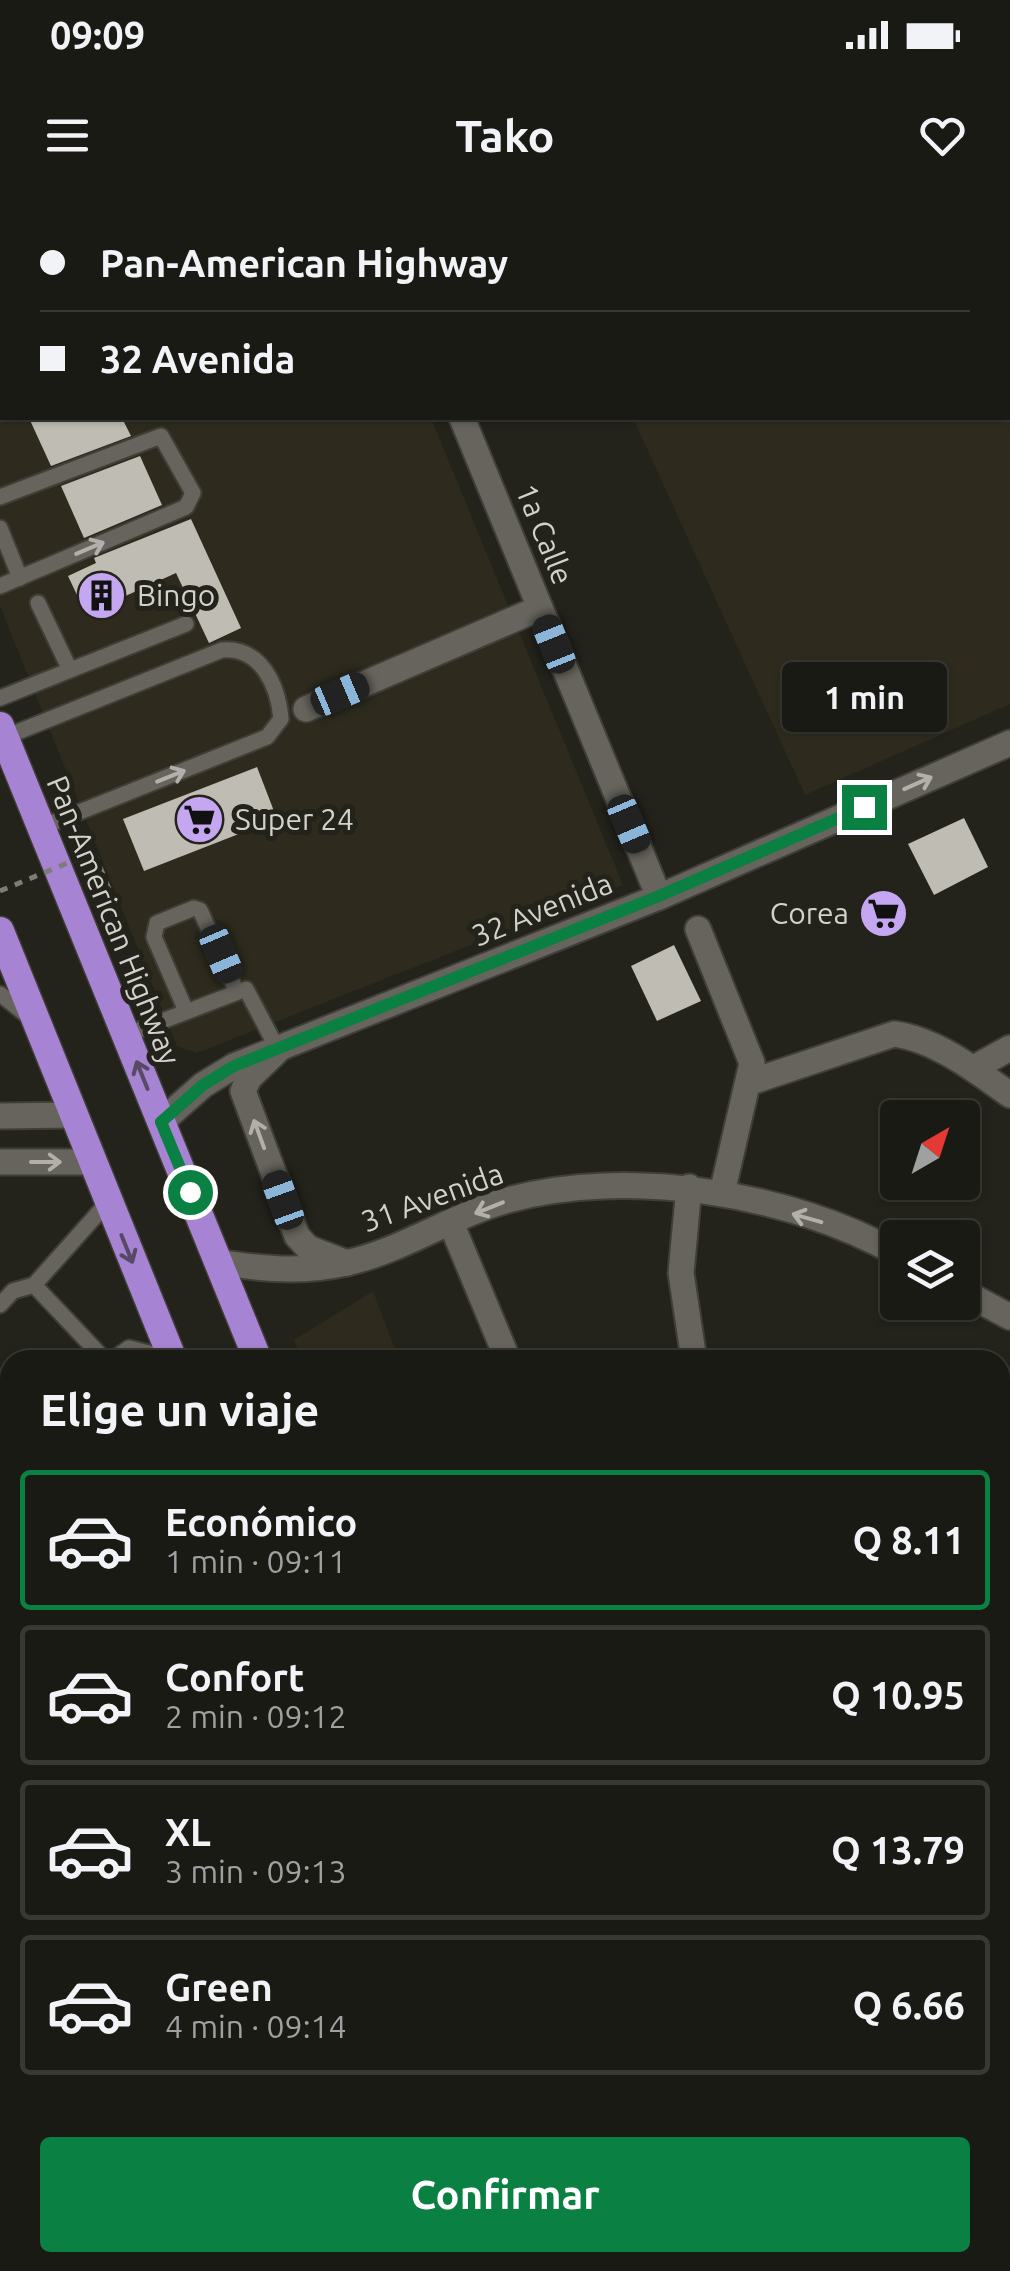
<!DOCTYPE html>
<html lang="es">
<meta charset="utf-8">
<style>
:root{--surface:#1a1a14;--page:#272722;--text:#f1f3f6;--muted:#9fa1a0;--line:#383834;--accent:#0b8043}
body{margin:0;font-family:Ubuntu,sans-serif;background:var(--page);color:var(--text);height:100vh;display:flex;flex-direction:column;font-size:38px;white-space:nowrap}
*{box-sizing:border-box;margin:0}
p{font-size:32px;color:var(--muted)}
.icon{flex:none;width:55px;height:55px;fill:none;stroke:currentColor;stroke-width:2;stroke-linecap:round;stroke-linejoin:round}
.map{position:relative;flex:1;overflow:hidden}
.panel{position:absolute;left:0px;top:1150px;width:1010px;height:922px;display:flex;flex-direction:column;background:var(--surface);border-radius:30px 30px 0 0;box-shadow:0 2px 8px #0004,0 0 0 2px var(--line)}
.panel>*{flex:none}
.hud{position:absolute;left:0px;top:0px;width:1010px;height:220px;box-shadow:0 2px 8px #0004,0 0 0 2px var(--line);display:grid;align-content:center;height:220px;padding:0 40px;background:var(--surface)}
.needle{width:65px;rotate:39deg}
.buttons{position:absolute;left:880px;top:900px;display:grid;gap:20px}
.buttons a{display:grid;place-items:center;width:100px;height:100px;border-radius:10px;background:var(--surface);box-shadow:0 2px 8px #0004,0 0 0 2px var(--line);font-size:50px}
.end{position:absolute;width:45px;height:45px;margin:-22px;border:12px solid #0b8043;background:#fff;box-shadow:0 0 0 5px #fff}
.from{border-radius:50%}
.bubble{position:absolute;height:70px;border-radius:10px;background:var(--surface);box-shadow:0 2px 8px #0004,0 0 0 2px var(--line);font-size:32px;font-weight:700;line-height:70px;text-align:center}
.car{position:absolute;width:30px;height:60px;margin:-30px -15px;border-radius:12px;box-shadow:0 0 8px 2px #0007;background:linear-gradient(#222 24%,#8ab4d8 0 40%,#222 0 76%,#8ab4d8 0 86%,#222 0)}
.hud b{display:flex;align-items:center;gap:35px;height:95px;font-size:38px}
.hud b+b{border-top:2px solid var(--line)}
.hud i{width:25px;height:25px;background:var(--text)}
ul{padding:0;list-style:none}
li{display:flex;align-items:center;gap:30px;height:140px;margin:0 20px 15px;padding:0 20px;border:5px solid var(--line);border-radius:10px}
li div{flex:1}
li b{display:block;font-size:38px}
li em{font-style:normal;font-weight:700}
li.selected{border-color:var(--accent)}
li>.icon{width:90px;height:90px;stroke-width:1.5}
h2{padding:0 40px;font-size:45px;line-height:120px}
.button{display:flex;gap:20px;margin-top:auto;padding:20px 40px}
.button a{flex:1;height:115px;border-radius:10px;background:var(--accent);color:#fff;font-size:40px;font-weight:700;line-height:115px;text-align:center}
.status{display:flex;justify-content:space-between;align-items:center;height:70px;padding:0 50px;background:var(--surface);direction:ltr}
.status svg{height:28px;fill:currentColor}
header{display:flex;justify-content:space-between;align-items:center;height:130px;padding:0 40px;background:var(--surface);font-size:45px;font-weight:700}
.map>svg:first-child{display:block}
</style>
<div class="status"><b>09:09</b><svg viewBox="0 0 49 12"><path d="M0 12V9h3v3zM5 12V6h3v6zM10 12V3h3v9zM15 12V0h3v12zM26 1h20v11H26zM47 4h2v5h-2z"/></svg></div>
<header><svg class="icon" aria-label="menu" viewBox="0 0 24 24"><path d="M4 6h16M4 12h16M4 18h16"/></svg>Tako<svg class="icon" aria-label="heart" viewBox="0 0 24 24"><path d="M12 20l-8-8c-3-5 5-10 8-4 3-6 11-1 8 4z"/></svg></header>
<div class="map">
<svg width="1010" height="2071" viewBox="0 0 1010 2071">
<rect width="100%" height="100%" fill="#23221b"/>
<g fill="#2e2b1e">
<polygon points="0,0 342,0 2,2 2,218 431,218 623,685 197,853 177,846 0,406"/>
<polygon points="534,0 1010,0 1010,504 805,595 633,218 1008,218 1008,2"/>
<polygon points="373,1091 399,1160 302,1160 294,1140"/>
<polygon points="10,1763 10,1934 0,1942 0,1774"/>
<polygon points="1000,1868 1010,1878 1010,2049 1000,2047"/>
</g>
<polygon fill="#514924" points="1010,1215 1010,1512 1000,1514 1000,1235"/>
<g fill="#bebcb3">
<polygon points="29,218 122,218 131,236 51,266"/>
<polygon points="140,256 162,305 84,338 61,286"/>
<polygon points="191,319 241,428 209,443 176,373 86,414 68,376 96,363 94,358"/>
<polygon points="257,567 277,619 144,671 123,619"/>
<polygon points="964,618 988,667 934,695 908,644"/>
<polygon points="674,745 701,801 657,821 631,766"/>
</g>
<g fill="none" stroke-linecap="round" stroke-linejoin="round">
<defs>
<g id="service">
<polyline points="42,0 43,2"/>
<polyline points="545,2 550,0"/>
<polyline points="0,297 161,236 193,293 186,307 0,386"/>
<polyline points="0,328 20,378"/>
<polyline points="38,403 70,470"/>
<polyline points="0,498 186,424"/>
<path d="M5,537L222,450C261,447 278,485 281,519L267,537L42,627"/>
<polyline points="0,794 28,816"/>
<polyline points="186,811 154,737 157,723 194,708 200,710 236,790"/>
<polyline points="126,835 246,789 278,850"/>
<polyline points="34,1085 105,1160"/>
<polyline points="0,1105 13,1091 34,1085 108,1002"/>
<polyline points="112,1160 129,1148 172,1159"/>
<polyline points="0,1290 10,1279"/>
<polyline points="0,1382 10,1377"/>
<polyline points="0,1466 10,1470"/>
</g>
<g id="minor">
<polyline points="373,0 374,2"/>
<polyline points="462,218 659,697"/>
<polyline points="306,509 540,408"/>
<polyline points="698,729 752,863 722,993"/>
<polyline points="278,850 249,878 243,891 297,1036 308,1048 347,1063"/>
<polyline points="974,868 1010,848"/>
<path d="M748,883L894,834C935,839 977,871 1010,895"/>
<polyline points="0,916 73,915"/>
<polyline points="0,962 93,962"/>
<polyline points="689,987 681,1073 694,1160"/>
<polyline points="451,1023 508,1160"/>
<polyline points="1000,1528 1010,1525"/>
<polyline points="1010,1629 1010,1630"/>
<polyline points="0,1633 10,1643"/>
<polyline points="0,1747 10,1736"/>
<polyline points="1000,1749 1010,1759"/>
</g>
<g id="tertiary">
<polyline points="161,922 203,885 234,866 659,697 1010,543"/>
<path d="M218,1062C261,1069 302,1073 346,1063C402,1051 453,1015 508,1000C627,967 791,993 898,1054"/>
<polyline points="962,1091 1010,1117"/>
</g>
<g id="trunk">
<polyline points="0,526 258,1160"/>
<polyline points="0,731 173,1160"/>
<polyline points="0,1950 10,1942"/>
<polyline points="0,2005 10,2001"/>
<polyline points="420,2062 510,2071"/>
<polyline points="539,2062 542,2071"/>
<polyline points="624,2062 628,2071"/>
<polyline points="930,2062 1010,2070"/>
<polyline points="0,2065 141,2071"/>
</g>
</defs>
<use href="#service" stroke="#403e39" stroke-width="19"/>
<use href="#minor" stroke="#403e39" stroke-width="29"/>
<use href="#tertiary" stroke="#403e39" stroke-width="29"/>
<use href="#trunk" stroke="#403e39" stroke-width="31"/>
<polyline stroke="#7d7c76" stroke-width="5" stroke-dasharray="8 8" stroke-linecap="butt" points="94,652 118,711 106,716"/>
<use href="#service" stroke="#66645c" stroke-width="15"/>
<use href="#minor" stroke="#66645c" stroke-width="25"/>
<use href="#tertiary" stroke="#66645c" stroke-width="25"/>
<use href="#trunk" stroke="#a783d3" stroke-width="28"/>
<polyline stroke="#7d7c76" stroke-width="5" stroke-dasharray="8 8" stroke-linecap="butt" points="0,691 94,652"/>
</g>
<defs><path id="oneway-shaft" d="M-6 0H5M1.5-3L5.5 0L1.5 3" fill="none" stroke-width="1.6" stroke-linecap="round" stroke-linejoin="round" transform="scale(2.5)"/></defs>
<g stroke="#b2b0aa">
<use href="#oneway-shaft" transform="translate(90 348) rotate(-23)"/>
<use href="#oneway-shaft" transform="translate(171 576) rotate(-22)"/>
<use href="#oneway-shaft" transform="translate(918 583) rotate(-24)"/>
<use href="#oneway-shaft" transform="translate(259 934) rotate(-110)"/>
<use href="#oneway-shaft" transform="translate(46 962)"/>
<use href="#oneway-shaft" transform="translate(489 1008) rotate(158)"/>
<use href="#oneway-shaft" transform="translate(807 1018) rotate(-164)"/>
</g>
<g stroke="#584965">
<use href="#oneway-shaft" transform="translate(142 875) rotate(-112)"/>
<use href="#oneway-shaft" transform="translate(127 1049) rotate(68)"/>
</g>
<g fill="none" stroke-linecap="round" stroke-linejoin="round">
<polyline stroke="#0b8043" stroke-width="12" points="190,992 161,922 203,885 234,866 659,696 864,607"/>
</g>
<defs>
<symbol id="building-disc" viewBox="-11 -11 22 22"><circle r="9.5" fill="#c5a7f1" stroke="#23221b"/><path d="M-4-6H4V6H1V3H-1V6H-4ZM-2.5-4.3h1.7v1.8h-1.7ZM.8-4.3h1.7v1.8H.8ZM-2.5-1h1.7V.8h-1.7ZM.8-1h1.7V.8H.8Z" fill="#111"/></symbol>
<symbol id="supermarket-disc" viewBox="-11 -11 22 22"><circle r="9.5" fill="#c5a7f1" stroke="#23221b"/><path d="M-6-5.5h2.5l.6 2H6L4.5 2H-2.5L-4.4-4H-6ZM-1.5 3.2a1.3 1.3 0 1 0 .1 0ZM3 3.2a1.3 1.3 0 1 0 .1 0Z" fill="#111"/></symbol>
</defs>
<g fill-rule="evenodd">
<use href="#building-disc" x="74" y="368" width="55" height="55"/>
<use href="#supermarket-disc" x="172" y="592" width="55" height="55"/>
<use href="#supermarket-disc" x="856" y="686" width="55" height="55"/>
</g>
<g text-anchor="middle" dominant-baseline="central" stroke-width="10" stroke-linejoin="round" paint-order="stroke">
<g font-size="30" fill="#d2d1cc" stroke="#23221b">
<text transform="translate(545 334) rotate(68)">1a Calle</text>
<text transform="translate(542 709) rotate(-22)">32 Avenida</text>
<text transform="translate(114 720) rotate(68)">Pan-American Highway</text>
<text transform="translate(432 997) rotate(-20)">31 Avenida</text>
</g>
<g font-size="30" fill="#d2d1cc" stroke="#23221b" text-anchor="start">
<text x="137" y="395">Bingo</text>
<text x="235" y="619">Super 24</text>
<text x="849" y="713" text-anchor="end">Corea</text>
</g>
</g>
</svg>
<div class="buttons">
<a><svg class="needle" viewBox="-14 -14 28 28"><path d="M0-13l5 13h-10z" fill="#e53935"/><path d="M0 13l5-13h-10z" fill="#9fa1a0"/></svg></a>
<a><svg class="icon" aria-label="layers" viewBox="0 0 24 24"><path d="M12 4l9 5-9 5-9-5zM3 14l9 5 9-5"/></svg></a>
</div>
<i class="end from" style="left:190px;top:992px"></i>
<i class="end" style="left:864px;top:607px"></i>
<div class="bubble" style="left:782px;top:462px;width:165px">1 min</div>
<i class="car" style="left:554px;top:444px;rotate:338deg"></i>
<i class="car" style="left:340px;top:494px;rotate:67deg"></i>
<i class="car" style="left:629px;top:624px;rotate:157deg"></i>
<i class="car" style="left:221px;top:754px;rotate:157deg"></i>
<i class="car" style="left:283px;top:1000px;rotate:340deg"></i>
<div class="hud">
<b><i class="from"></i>Pan-American Highway</b>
<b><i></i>32 Avenida</b>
</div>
<section class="panel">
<h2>Elige un viaje</h2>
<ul>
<li class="selected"><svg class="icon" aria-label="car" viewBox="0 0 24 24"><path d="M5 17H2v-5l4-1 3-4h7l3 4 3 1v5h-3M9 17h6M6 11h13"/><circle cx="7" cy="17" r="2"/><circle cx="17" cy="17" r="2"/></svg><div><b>Económico</b><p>1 min · 09:11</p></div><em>Q 8.11</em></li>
<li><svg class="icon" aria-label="car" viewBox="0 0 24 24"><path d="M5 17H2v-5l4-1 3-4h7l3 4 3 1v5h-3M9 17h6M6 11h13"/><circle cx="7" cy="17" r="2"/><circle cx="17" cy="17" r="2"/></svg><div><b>Confort</b><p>2 min · 09:12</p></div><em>Q 10.95</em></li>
<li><svg class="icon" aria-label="car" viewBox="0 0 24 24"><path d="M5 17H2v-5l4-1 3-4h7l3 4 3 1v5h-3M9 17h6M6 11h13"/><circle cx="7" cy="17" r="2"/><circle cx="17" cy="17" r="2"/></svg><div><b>XL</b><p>3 min · 09:13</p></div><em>Q 13.79</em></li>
<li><svg class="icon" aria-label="car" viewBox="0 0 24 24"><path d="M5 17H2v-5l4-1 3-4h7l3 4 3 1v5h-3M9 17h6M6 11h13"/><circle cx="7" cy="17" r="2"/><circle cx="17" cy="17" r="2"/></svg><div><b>Green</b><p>4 min · 09:14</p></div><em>Q 6.66</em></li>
</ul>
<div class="button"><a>Confirmar</a></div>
</section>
</div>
